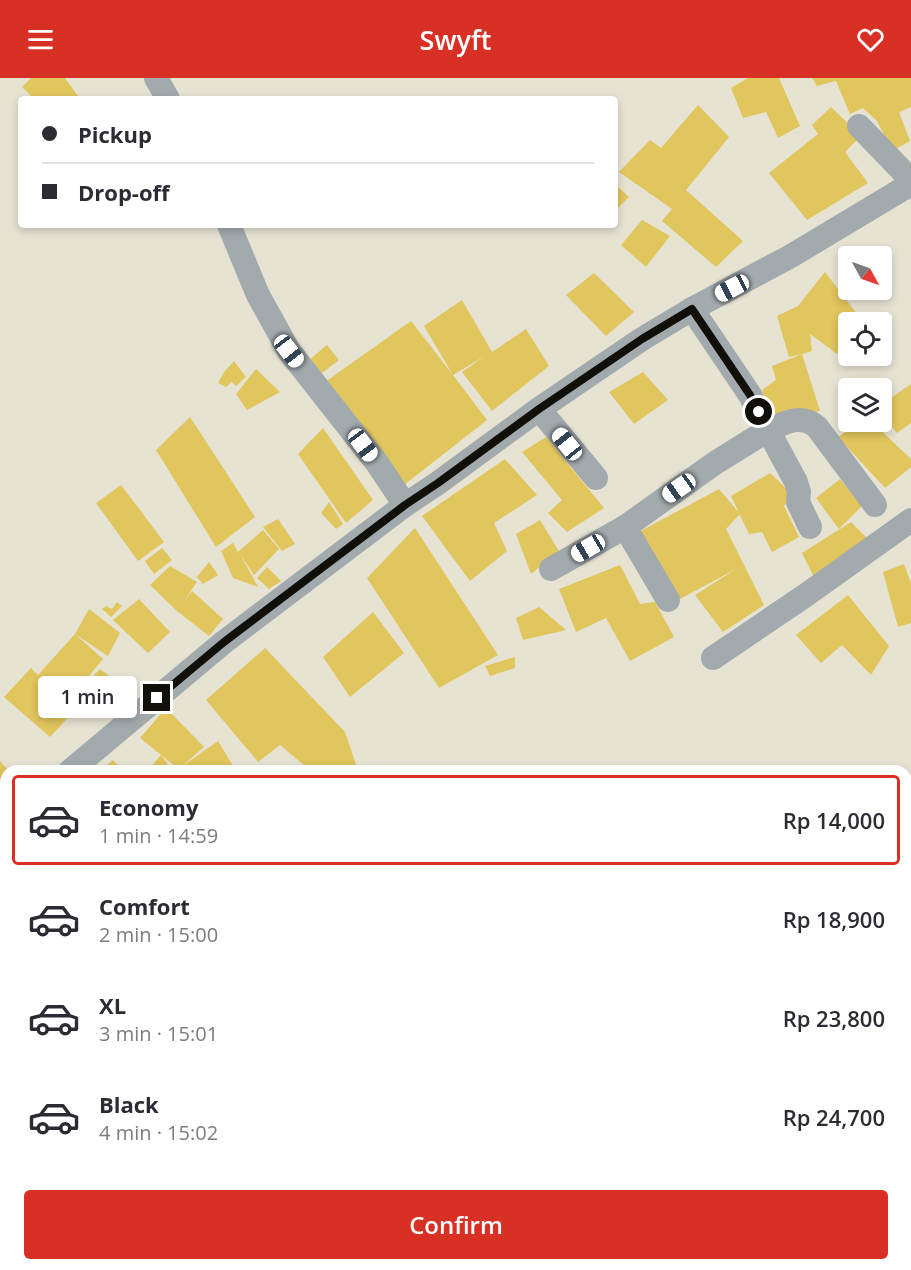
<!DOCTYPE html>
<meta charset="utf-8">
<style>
:root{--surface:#fff;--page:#f2f2f3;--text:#2b2b33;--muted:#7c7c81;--line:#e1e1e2;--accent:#d93025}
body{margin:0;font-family:"Open Sans",sans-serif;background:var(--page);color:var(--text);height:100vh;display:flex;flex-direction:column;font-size:22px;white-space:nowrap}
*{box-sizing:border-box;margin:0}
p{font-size:20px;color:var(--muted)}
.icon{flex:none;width:33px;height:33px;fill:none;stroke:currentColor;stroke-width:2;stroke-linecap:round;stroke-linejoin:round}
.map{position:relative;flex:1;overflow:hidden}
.panel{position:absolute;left:0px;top:687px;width:912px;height:506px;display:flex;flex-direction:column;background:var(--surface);border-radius:18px 18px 0 0;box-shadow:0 3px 9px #0003}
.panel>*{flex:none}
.banner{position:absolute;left:18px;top:18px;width:600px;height:132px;border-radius:6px;box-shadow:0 3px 9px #0003;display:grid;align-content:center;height:132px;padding:0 24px;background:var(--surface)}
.needle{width:39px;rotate:130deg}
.fabs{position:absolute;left:838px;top:168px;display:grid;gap:12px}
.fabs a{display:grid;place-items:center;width:54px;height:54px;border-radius:6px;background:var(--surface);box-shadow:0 3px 9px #0003;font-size:30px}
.end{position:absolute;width:27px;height:27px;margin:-14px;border:8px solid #100f09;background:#fff;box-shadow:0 0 0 3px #fff}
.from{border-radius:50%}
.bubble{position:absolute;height:42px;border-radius:6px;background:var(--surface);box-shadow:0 3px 9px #0003;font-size:20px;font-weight:600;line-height:42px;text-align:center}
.car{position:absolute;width:18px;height:36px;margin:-18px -9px;border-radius:8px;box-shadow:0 0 4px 2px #0007;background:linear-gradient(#fff 24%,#345 0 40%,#fff 0 76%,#345 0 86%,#fff 0)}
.banner b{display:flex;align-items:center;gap:21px;height:57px;font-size:22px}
.banner b+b{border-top:2px solid var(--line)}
.banner i{width:15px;height:15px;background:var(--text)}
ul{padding:10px 0 0;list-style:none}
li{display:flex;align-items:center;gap:18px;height:90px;margin:0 12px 9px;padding:0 12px;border:3px solid transparent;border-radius:6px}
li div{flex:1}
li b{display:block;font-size:22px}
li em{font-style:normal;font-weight:600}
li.active{border-color:var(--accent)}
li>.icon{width:54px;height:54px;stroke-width:1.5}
.button{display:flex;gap:12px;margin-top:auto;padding:12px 24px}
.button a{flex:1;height:69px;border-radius:6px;background:var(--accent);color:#fff;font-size:24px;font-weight:600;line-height:69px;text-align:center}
header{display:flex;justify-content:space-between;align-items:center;height:78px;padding:0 24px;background:var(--accent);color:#fff;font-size:27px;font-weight:600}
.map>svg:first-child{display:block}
</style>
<header><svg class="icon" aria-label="menu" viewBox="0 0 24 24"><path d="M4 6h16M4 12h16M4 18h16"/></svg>Swyft<svg class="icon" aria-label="heart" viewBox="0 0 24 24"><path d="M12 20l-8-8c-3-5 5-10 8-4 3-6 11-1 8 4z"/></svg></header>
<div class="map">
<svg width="911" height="1192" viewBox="0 0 911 1192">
<rect width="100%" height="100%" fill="#e7e3d3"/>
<g fill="#e1c55d">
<polygon points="31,0 65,0 78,18 71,21 34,21 22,9"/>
<polygon points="748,0 779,0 800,48 778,60 766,34 743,40 731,10"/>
<polygon points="812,0 911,0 911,29 899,34 910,63 892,73 877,43 863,30 850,36 836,3 817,8"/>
<polygon points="698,27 729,59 686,112 743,163 716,189 662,143 672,131 619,94 650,62 661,70"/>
<polygon points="831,29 861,58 845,74 868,105 807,142 769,95 818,56 812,47"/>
<polygon points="615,106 629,119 615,133"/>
<polygon points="642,142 670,158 646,189 621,167"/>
<polygon points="825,194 863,244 849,244 849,260 837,276 810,256 812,273 802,276 820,333 771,343 762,312 776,302 772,288 802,276 789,279 777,238 798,228"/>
<polygon points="594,195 634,234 606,258 566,217"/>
<polygon points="462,222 492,274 526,251 549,288 492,333 462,294 485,278 453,297 487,342 404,407 325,304 411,243 453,297 424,248"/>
<polygon points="327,267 339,282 322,295 309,282"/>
<polygon points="234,283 246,299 236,308 232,304 226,309 218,305 224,294"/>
<polygon points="256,291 280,314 247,332 236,316"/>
<polygon points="643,294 668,322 634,346 609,314"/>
<polygon points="911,306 911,345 897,355 882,336 882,326"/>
<polygon points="190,339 255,439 216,469 156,372"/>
<polygon points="861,344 872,344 911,381 911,389 885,410 838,359"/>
<polygon points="323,350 373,422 346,445 298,376"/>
<polygon points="546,359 604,430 567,454 548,435 562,422 522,374"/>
<polygon points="505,381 537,417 494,445 507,473 470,503 422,438"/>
<polygon points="770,395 793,417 784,428 799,459 772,474 762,454 749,456 731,418"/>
<polygon points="840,401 862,428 839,451 816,420"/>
<polygon points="121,407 164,464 138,483 96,425"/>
<polygon points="719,411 740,436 726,451 764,527 723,554 695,517 736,491 678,522 637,455"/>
<polygon points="329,424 343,446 336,451 321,435"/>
<polygon points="278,441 295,466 282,473 263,449"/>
<polygon points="540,442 559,473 531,496 516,456"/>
<polygon points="851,444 871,464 816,503 802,475"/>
<polygon points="415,450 498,577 439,610 367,500"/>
<polygon points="263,452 279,471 254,497 240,476 258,509 233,500 221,473 233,465 238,474"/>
<polygon points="162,470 172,482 154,496 145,483"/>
<polygon points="209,484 218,497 203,506 197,499"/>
<polygon points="904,486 911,505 911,545 898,549 883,494"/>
<polygon points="620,487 640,526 655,524 674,559 630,583 606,540 576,554 559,511"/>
<polygon points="170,488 197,504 184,523 192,513 223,541 209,558 177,533 150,507"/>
<polygon points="267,489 281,503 269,511 257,500"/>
<polygon points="848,517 889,568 871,597 842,567 821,585 796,557"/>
<polygon points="139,521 170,554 148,575 113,542"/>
<polygon points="117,524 122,528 111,539 102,531 106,528 112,531"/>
<polygon points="539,529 566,552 523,562 516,540"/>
<polygon points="89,531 120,555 108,578 75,556"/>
<polygon points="373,534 404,575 350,619 323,579"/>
<polygon points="75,556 103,581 67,624 75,632 50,659 4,619 31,590 38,597"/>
<polygon points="265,570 345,654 357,689 352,693 306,693 304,687 280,667 258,684 206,622"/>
<polygon points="515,579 515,590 490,598 485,588"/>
<polygon points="100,591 109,598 89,616 81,611"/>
<polygon points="166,630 204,669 181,689 218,663 236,693 181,693 161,677 173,693 147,693 161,677 140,660"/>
<polygon points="113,682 123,693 100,693"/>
<polygon points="0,683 9,693 6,693 6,713 0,718"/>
<polygon points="6,786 6,812 0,806 0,792"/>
<polygon points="0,948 6,956 6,1004 0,1008"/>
</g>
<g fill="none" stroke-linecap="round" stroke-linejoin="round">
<g stroke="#a3aaae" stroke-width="24">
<polyline points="156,0 168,21"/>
<polyline points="859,48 911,102"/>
<polyline points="229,147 258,217 289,273 377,385 405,427"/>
<polyline points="539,331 596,400"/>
<polyline points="625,449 668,522"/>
<path d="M810,449L798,424L799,414L796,404L768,352C785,345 801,335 817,349L875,427"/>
<polyline points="551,491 625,449 715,385 768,352 750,317 692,231"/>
<polyline points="713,580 806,517 911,442"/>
<polyline points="70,693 224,564 405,427 438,405 539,331 642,261 692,231 791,178 911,106"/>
<polyline points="0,752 6,747"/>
</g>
</g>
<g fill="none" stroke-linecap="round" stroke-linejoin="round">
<polyline stroke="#100f09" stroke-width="8" points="157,620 224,564 405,427 438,405 539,331 642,261 692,231 750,317 759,334"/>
</g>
</svg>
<div class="fabs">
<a><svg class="needle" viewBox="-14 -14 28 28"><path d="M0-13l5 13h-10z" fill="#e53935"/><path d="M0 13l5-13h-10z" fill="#7c7c81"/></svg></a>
<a><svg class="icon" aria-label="locate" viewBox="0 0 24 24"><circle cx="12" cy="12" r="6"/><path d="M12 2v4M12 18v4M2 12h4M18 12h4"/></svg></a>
<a><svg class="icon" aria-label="layers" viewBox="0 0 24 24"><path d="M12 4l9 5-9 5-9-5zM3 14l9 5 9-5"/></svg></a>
</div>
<i class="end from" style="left:759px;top:334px"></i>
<i class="end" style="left:157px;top:620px"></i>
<div class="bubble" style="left:38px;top:598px;width:99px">1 min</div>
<i class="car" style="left:732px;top:210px;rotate:242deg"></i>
<i class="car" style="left:289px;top:273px;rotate:142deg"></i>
<i class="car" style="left:567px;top:366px;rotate:321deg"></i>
<i class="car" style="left:363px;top:367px;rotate:143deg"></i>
<i class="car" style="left:679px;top:410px;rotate:235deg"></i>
<i class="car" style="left:588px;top:470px;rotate:240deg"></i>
<div class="banner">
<b><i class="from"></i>Pickup</b>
<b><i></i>Drop-off</b>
</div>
<section class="panel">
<ul>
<li class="active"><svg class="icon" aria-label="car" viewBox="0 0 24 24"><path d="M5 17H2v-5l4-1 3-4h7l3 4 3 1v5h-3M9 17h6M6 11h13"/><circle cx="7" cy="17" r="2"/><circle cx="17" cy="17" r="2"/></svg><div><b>Economy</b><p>1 min · 14:59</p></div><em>Rp 14,000</em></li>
<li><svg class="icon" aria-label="car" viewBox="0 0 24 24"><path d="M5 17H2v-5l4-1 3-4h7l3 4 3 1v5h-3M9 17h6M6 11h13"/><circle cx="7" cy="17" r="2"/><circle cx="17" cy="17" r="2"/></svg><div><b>Comfort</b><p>2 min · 15:00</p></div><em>Rp 18,900</em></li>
<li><svg class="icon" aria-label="car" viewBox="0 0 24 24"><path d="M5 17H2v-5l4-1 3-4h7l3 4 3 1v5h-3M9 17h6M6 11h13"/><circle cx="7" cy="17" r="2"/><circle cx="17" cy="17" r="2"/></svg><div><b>XL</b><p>3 min · 15:01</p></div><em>Rp 23,800</em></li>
<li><svg class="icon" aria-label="car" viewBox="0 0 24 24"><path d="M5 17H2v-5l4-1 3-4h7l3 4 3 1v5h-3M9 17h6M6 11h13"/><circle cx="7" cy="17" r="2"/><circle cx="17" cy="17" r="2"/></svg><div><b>Black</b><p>4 min · 15:02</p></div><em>Rp 24,700</em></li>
</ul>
<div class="button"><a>Confirm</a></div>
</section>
</div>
